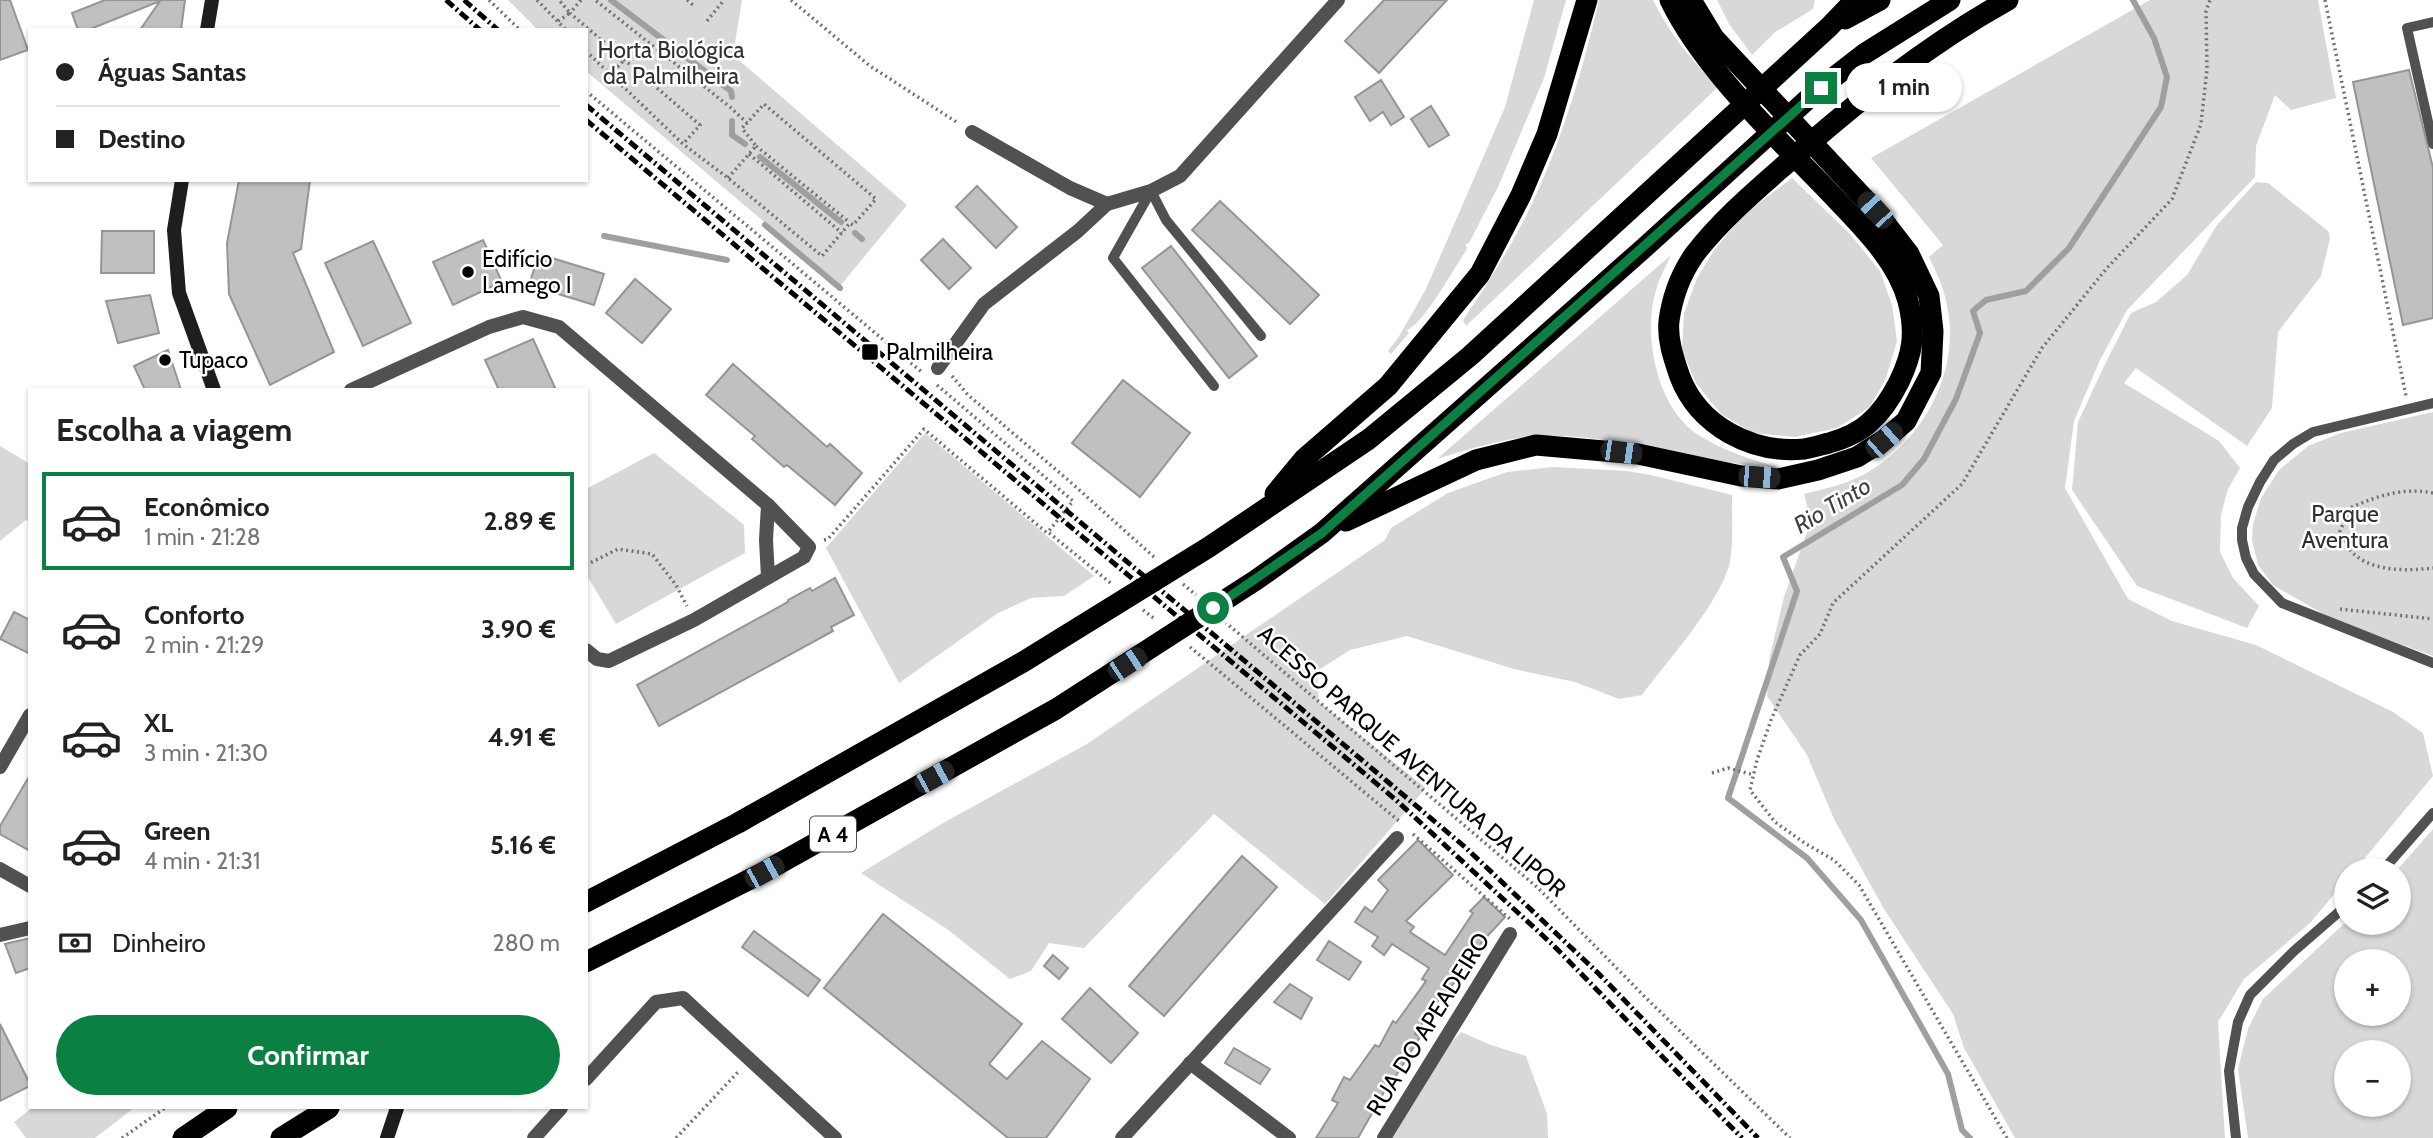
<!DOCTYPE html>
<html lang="pt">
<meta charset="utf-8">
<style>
:root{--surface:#fff;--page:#f2f2f2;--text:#222;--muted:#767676;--line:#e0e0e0;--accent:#0b8043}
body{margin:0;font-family:Cabin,sans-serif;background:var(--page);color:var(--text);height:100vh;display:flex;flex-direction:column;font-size:26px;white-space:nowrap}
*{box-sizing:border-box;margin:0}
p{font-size:23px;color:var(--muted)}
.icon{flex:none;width:38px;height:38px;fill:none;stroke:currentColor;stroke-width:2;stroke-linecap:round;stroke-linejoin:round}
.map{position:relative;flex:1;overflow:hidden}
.details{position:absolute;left:28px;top:388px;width:560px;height:721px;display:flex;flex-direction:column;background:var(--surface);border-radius:0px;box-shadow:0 2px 5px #0004}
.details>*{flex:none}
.hud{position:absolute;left:28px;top:28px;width:560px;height:154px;border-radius:0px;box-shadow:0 2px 5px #0004;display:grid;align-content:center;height:154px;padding:0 28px;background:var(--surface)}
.buttons{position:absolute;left:2334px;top:858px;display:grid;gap:14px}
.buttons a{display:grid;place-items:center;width:77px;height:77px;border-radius:50%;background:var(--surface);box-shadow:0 2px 5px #0004;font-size:35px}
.end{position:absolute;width:32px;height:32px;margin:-16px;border:9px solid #0b8043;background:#fff;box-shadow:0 0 0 4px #fff}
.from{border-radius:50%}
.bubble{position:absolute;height:49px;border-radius:24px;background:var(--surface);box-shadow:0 2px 5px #0004;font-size:23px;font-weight:700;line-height:49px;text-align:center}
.car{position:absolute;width:21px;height:42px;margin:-21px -10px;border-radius:9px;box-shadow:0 0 5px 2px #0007;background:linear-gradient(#222 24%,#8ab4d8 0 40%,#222 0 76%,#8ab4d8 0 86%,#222 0)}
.hud b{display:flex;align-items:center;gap:24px;height:66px;font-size:26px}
.hud b+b{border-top:2px solid var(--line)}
.hud i{width:18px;height:18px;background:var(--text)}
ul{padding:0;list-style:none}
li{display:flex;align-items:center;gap:21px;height:98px;margin:0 14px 10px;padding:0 14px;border:4px solid transparent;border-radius:0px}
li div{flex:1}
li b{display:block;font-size:26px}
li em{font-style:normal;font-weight:700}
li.selected{border-color:var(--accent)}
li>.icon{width:63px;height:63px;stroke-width:1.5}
h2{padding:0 28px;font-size:32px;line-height:84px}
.pay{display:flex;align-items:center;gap:18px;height:77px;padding:0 28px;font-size:26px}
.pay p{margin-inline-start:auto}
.primary-button{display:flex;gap:14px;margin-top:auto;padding:14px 28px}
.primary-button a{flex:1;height:80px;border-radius:42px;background:var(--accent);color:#fff;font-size:28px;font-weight:700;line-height:80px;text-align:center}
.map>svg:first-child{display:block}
</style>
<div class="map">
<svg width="2433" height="1138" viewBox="0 0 2433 1138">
<rect width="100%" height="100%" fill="#fff"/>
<g fill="#d8d8d8" fill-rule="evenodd">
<polygon points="508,0 742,0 733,55 907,205 840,286 586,71 586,30 538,30"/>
<path d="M1534,0H1566L1544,78L1498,187L1469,243L1466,244L1467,249C1456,265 1423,325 1407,330L1409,333L1391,354L1388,351L1398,338L1426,289L1505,107Z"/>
<path d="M1599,0H1653C1669,33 1692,61 1718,87L1466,326L1463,320C1486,286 1508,252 1527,214C1560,147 1582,73 1599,0Z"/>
<polygon points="1717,0 1815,0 1813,9 1774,33 1752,55 1729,24"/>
<path d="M2150,0H2318L2336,98L2291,110L2275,95L2256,146L2255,177L2127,310L2100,360L2074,421L2065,488L2128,599L2172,621L2256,645L2393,712L2423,733L2433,776L2355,870H2347V879L2310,923L2244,979L2218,1022L2225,1138H2015L1964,1048L1953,1014L1884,909L1834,819L1807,755L1767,696L1769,660L1784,597L1811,521L1804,494C1825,489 1846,484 1865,474C1926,439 1964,366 1945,297C1942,283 1935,270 1929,257L1943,245L1871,158Z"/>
<polygon points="1792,178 1850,234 1880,271 1892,305 1897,341 1886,378 1870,407 1837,428 1795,437 1753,433 1721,414 1696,383 1682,350 1684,313 1697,278 1714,250 1744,214"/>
<polygon points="2256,182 2268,183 2328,231 2330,238 2321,276 2278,332 2272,408 2247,446 2136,368 2124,383 2219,441 2240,468 2228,489 2221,515 2220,552 2233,578 2259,606 2247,628 2137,586 2072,490 2078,422 2105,364 2131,313 2156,302 2187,275 2217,225"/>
<path d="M1671,255C1666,267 1659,278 1656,290C1642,335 1657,410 1700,436C1725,452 1752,459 1780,468C1748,465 1716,462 1684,455C1637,446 1590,434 1541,436C1505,438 1472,448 1437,459Z"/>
<polygon points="2433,412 2433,656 2332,619 2273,585 2258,565 2252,540 2253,524 2261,498 2279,470 2308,446 2341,433"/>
<polygon points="925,433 1094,576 1064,596 1031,598 998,613 899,683 826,548"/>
<polygon points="0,446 30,464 30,522 26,520 0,541"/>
<polygon points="654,453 744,525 745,553 616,624 586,574 586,489"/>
<path d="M1553,467L1627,471L1651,475L1732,495C1732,515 1733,535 1731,555C1727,596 1667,661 1642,695L1619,699L1575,682L1514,669L1407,636L1350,650L1317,671L1319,702L1426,788L1325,904L1214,814L1084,948L1049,943L1031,971L1010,979L947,929L861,873L943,823L1087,744L1385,540L1391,528L1448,493L1507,472Z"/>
<path d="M2433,829V1138H2248L2238,1069L2248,1029L2263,999L2347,921L2399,922V870H2397ZM2347,961H2399V1013H2347ZM2347,1052H2399V1104H2347Z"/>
<polygon points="1461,1032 1491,1045 1526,1056 1547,1114 1548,1138 1390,1138 1418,1079"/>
<polygon points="32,1108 134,1108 95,1138 26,1138 14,1122"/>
</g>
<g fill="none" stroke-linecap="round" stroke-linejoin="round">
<g stroke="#9f9f9f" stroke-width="6">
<polyline points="611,0 731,91 732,97"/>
<polyline points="732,121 732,135 745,144"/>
<polyline points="760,157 841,222"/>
<polyline points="765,225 840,288"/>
<polyline points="855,233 862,239"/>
<polyline points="604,236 727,260"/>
<polyline points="1970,1138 1962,1130 1948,1074 1861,920 1807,858 1728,798 1797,591 1783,557 1902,485 1924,459 1956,399 1980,333 1973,311 1986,300 2026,291 2069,248 2161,107 2167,77 2154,38 2133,0"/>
</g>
</g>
<g fill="#c0c0c0" stroke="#959595" stroke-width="2">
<polygon points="0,0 10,0 28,50 0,60"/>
<polygon points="105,0 185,0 181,30 140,30 160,1 88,30 78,30 72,13"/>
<polygon points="1384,0 1447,0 1379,73 1345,41"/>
<polygon points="2409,70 2433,168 2433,318 2403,325 2353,82"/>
<polygon points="1381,80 1404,117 1391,125 1383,112 1370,121 1355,97"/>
<polygon points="1431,106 1449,135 1429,147 1411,119"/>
<polygon points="239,180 310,180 301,249 293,253 334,352 270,385 229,294 227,243"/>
<polygon points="977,186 1017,227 996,248 956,207"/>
<polygon points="1220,201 1319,295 1290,324 1192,230"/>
<polygon points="102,231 154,231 154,273 101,273"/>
<polygon points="943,239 971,268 949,289 921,260"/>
<polygon points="483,240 502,282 453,305 433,262"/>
<polygon points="373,241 411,323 363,346 325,263"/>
<polygon points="1171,246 1257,356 1229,378 1142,268"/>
<polygon points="539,254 604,274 594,305 529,285"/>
<polygon points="635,279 671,309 642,343 606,313"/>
<polygon points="150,295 159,333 118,343 106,301"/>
<polygon points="533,339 556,390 499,390 485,360"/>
<polygon points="168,350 181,390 145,390 134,366"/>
<polygon points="733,364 827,447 830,444 862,473 835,505 787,465 784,467 752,439 755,436 706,395"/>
<polygon points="1123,380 1190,433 1140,497 1072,443"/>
<polygon points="835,578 854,615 831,627 833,631 659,726 637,685 788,602 788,600 810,588 812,591"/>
<polygon points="14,612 30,620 30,654 0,639"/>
<polygon points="30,775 30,851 0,834 0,826"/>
<polygon points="1418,840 1453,875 1406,921 1414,927 1410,932 1445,955 1473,913 1470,911 1484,897 1505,917 1481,943 1484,945 1475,958 1444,995 1443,994 1415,1034 1420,1037 1394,1079 1392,1078 1358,1138 1316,1138 1338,1103 1332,1100 1344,1077 1350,1080 1375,1045 1379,1047 1393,1021 1396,1023 1426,981 1422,979 1429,968 1392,944 1384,955 1372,946 1378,937 1355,922 1365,907 1372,912 1388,890 1378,880"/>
<polygon points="1242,856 1277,887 1164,1016 1129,986"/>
<polygon points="883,914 1022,1024 989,1064 1007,1079 1042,1041 1090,1079 1046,1138 1008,1138 824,988"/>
<polygon points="754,931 820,980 808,996 742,947"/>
<polygon points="30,938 30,968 16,973 5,944"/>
<polygon points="1329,941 1361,962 1349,980 1317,960"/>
<polygon points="1053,955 1068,968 1059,979 1044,966"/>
<polygon points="1290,984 1312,998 1301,1019 1274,1002"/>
<polygon points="1090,988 1138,1033 1111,1063 1062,1019"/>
<polygon points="0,1024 30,1084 30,1086 0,1101"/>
<polygon points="1234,1048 1270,1069 1260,1084 1225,1063"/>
</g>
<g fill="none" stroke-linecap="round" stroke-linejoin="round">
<g stroke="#737373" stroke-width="3.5" stroke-dasharray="2 3.5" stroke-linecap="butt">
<polyline points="489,0 520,30"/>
<polyline points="537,0 566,30"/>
<polyline points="581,0 570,13 700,125 683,144"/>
<polyline points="687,0 693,5"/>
<polyline points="791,0 870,66 958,123"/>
<polyline points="2325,0 2406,396"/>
<polyline points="558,21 570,13 559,0"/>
<polyline points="707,21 724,0"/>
<polyline points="586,51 683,144 728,178 822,256 850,223 853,225 876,199 764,104 747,123 730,107 595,0"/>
<polyline points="610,75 624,60"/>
<polyline points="586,91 923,373"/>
<polyline points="756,146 849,222"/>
<polyline points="749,154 842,233"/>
<polyline points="728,178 756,146 742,128 747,123"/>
<polyline points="952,376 968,395 1067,479 1154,557"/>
<polyline points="937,385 1073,501 1048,532 1113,585"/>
<path d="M2433,493C2403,487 2377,496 2350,508L2340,531C2352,572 2398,572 2433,568"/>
<polyline points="824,540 828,539 924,429 1047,533"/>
<polyline points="586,565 618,549 652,554 676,585 687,606"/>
<polyline points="1183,584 1196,595"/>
<polyline points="2340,609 2433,619"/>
<polyline points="1143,610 1156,620"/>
<polyline points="1225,622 1538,888 1644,996 1790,1138"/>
<polyline points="1190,647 1399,821"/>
<polyline points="1712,773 1728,768 1754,775"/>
<polyline points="1413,834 1510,919"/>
<polyline points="122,1138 165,1108"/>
<polyline points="676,1138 739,1071"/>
<polyline points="2007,1138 1859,885 1834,860 1806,844 1775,822 1750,790 1757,760 1771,720 1800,655 1820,634 1833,603 1962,484 2042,348 2107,268 2172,199 2201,124 2207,69 2206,11 2210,0"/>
</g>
<g stroke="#515151" stroke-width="10">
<polyline points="2433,22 2407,28 2433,144"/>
<polyline points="1151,191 1113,258 1214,386"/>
<polyline points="1151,191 1166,220 1261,336"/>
<polyline points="2433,403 2313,432 2293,444 2274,460 2260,482 2248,507 2242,528 2242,540 2246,558 2254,574 2282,603 2433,663"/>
<polyline points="2383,870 2433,813"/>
<polyline points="2236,1138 2229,1071 2238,1022 2250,995 2294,951 2347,905"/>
</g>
<g stroke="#515151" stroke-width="14">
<polyline points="972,132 1070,188 1107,204 1151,191 1180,176 1338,0"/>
<polyline points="938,368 984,304 1078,231 1107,204"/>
<polyline points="351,390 489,327 523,317 559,327 768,505 809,547 804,557 694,620 609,661 597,659 586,650"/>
<polyline points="768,505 766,540 768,577"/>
<polyline points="0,767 30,715"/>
<polyline points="0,869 30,886"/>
<polyline points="0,935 30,928"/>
<polyline points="1190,1063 1289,1138"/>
<polyline points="586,1079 656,1002 683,998 835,1138"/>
<polyline points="534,1138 561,1108"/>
<polyline points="1122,1138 1397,838"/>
<polyline points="1384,1138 1510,934"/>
</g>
<g stroke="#1e1e1e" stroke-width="14">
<polyline points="207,30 212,0"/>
<polyline points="182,180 174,230 179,293 214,390"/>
<polyline points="387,1138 397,1108"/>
</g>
<g stroke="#000" stroke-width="21">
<path d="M1670,0C1705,72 1779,139 1834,197C1862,227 1897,260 1908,301C1916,333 1913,353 1899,382C1891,398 1883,411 1869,423C1858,433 1843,439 1829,443C1821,445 1812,448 1804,449C1752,454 1699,426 1680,377C1674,359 1667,340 1669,321C1672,298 1681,274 1694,255C1720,221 1754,192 1786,164C1855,103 1927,45 2008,0"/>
<polyline points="1845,19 1880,0"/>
<polyline points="1275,494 1304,459 1388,386 1480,274 1521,195 1547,134 1587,0"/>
<polyline points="1346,521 1476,460 1536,445 1638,454 1741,476 1778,479 1818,470 1857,457 1884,440 1906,421 1931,373 1933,331 1929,296 1909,254 1875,210 1714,38 1691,0"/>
<polyline points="586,902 738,823 1023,662 1209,547 1369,439 1470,356 1829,27 1855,0"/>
<polyline points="586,962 764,872 1056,709 1256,580 1322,533 1644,248 1820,88 1864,54 1950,0"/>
<polyline points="183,1138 227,1108"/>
<polyline points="281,1138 329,1108"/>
</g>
<g stroke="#000" stroke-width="5" stroke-dasharray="10 3.5 2 3.5" stroke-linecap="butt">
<polyline points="446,0 480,30"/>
<polyline points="464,0 498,30"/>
<polyline points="586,105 1465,847 1599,974 1758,1138"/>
<polyline points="586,120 1396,800 1553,945 1742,1138"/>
</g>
</g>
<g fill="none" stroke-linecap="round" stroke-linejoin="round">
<polyline stroke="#0b8043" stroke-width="9" points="1213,608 1322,533 1821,88"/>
</g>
<g fill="#000" stroke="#fff" stroke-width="2.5">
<circle cx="468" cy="272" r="7"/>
<rect x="861" y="343" width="18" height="18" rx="3.5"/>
<circle cx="165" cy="360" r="7"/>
</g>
<g text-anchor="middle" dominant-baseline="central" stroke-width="5" stroke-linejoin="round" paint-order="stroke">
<rect fill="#fff" stroke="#4c4c4c" stroke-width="2" x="810" y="816.5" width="46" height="35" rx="5"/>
<g font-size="21" font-weight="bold" fill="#000">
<text x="833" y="834">A 4</text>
</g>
<g font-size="23" fill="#2f2f2f" stroke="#fff">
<text x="671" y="50">Horta Biológica<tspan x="671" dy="26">da Palmilheira</tspan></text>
<text x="2345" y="514">Parque<tspan x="2345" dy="26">Aventura</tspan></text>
</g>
<g font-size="23" fill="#000" stroke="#fff" text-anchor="start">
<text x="482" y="259">Edifício<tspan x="482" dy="26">Lamego I</tspan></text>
<text x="886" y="352">Palmilheira</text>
<text x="179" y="360">Tupaco</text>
</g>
<g font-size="23" fill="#000" stroke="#fff">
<text transform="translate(1412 761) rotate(41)">ACESSO PARQUE AVENTURA DA LIPOR</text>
<text transform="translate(1428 1024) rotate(-58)">RUA DO APEADEIRO</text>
</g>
<g font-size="24" font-style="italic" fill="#404040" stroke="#fff">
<text transform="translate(1832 505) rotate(-31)">Rio Tinto</text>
</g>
</g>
</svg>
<div class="buttons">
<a><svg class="icon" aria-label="layers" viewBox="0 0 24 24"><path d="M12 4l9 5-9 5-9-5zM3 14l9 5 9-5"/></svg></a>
<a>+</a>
<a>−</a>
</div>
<i class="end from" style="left:1213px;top:608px"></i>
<i class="end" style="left:1821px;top:88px"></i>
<div class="bubble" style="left:1846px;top:63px;width:116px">1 min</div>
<i class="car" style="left:1875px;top:210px;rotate:317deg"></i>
<i class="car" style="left:1884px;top:440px;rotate:49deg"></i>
<i class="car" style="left:1621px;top:452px;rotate:98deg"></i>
<i class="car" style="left:1759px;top:477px;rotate:94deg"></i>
<i class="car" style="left:1127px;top:664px;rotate:57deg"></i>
<i class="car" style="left:934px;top:777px;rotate:61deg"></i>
<i class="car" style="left:764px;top:872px;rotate:61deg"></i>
<div class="hud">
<b><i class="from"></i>Águas Santas</b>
<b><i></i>Destino</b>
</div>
<section class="details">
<h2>Escolha a viagem</h2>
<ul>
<li class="selected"><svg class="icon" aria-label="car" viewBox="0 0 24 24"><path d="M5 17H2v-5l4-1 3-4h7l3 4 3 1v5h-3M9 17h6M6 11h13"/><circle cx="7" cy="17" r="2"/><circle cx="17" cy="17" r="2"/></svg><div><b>Econômico</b><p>1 min · 21:28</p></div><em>2.89 €</em></li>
<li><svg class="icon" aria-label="car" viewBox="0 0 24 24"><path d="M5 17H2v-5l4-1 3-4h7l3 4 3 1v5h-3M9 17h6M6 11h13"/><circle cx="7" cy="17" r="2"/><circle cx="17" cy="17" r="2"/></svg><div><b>Conforto</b><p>2 min · 21:29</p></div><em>3.90 €</em></li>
<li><svg class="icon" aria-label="car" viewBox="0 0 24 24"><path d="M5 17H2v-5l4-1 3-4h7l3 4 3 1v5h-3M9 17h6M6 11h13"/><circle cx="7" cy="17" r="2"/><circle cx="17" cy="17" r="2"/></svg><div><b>XL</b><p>3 min · 21:30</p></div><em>4.91 €</em></li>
<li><svg class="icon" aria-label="car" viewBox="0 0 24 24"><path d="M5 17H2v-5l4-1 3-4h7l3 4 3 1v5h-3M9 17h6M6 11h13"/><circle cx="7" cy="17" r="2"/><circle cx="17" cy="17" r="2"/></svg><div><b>Green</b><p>4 min · 21:31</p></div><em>5.16 €</em></li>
</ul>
<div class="pay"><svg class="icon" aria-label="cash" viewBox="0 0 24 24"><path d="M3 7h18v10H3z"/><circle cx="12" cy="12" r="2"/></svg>Dinheiro<p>280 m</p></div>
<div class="primary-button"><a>Confirmar</a></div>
</section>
</div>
